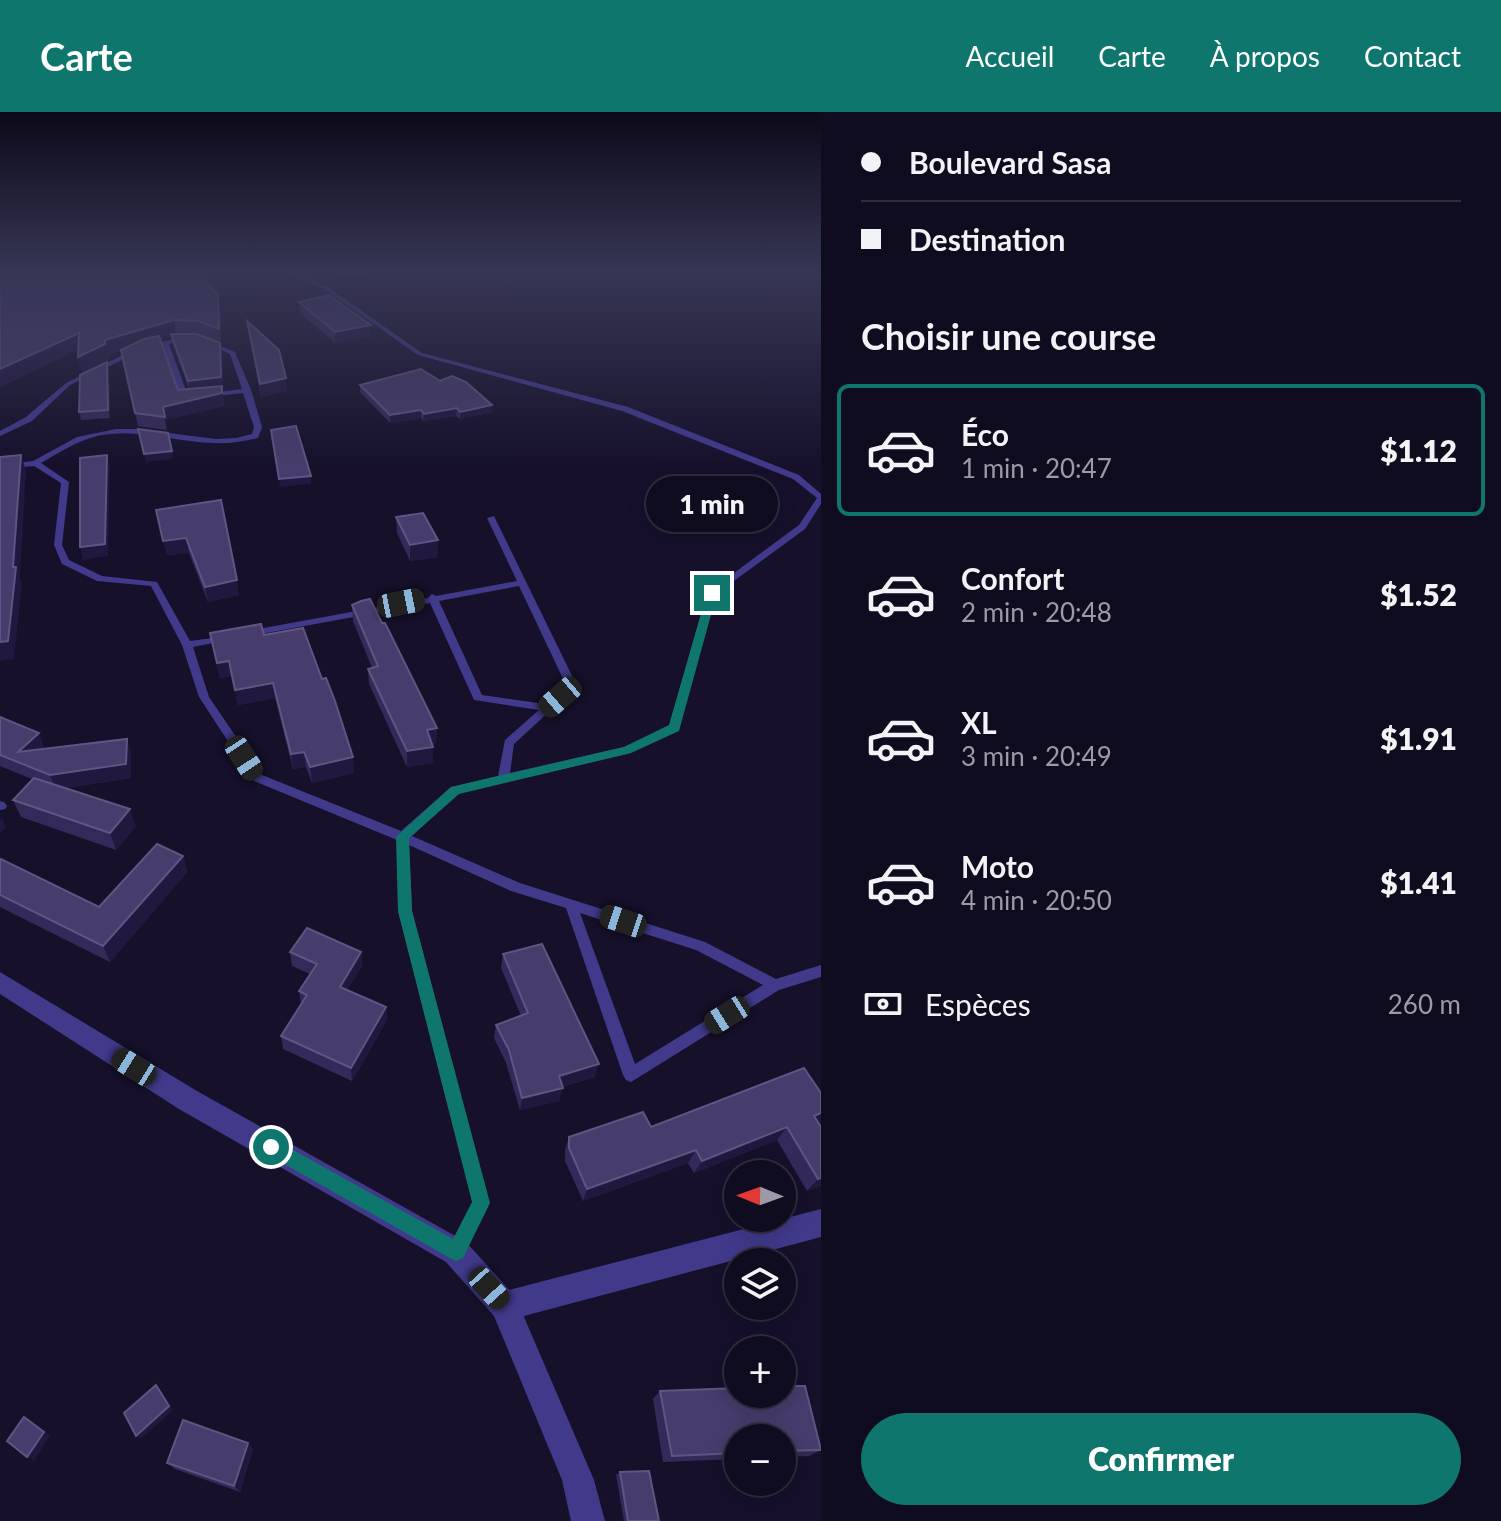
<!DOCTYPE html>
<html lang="fr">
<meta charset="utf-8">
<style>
:root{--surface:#100c20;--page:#191529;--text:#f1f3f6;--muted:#9c9ba5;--line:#302c3e;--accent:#0f766e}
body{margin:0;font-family:Lato,sans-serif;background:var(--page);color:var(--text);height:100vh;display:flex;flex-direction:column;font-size:30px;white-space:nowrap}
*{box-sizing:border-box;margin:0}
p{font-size:26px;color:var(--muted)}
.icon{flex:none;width:44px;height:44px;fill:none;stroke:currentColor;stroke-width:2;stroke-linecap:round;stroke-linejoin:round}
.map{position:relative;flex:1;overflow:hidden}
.drawer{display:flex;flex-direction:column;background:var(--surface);width:680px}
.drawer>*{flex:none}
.guide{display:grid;align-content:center;height:176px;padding:0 40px;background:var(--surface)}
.needle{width:52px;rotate:271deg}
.buttons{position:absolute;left:724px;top:1048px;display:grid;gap:16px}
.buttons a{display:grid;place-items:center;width:72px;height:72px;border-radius:50%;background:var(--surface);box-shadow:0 4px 20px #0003,0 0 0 2px var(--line);font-size:40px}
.end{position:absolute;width:36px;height:36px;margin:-18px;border:10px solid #0f766e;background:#fff;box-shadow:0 0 0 4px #fff}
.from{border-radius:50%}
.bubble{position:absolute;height:56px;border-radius:28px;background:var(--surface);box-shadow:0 4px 20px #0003,0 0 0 2px var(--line);font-size:26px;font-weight:800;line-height:56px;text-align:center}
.car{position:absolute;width:24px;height:48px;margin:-24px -12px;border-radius:10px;box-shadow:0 0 6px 2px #0007;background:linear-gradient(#222 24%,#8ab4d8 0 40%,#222 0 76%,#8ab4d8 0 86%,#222 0)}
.guide b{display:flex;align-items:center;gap:28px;height:76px;font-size:30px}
.guide b+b{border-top:2px solid var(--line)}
.guide i{width:20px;height:20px;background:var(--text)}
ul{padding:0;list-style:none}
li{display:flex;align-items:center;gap:24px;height:132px;margin:0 16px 12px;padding:0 24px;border:4px solid transparent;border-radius:12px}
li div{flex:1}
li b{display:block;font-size:30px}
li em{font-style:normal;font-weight:800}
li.active{border-color:var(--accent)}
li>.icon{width:72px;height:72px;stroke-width:1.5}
h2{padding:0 40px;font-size:36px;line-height:96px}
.pay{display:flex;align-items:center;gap:20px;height:88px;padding:0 40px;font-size:30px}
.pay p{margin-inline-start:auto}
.button{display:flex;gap:16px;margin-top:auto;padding:16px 40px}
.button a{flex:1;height:92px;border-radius:48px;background:var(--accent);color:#fff;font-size:32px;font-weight:800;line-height:92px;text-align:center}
header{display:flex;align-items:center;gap:48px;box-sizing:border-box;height:112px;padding:0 40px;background:var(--accent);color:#fff}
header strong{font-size:38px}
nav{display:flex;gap:44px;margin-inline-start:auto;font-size:28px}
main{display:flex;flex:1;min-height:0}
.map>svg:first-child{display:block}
</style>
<header>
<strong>Carte</strong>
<nav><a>Accueil</a><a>Carte</a><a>À propos</a><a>Contact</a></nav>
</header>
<main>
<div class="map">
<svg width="821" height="1409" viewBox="0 0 821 1409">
<rect width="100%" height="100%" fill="#16102b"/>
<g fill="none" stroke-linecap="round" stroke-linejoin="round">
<g stroke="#0a1f4b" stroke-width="5">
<polyline points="309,158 320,167 368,158"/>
<polyline points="428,158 512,158"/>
</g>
<g fill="#413a8b" fill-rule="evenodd">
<path d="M280,158H287L328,175L422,241L628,295L799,363L821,382V392L805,417L716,482L678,619L627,642L459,681L412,724L520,771L705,830L776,867L821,853V865L779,878L631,970L626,968L623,963L566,796L511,779L409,733L412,799L489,1091L462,1146L456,1149L450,1146L447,1140L473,1090L398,799L397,728L254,669L199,585L182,533L151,474L97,469L62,452L54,433L61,371L34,354L0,357V353L33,349L77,325L116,317H136L216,327L236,326L252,322L254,315L243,281L182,288L163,233L145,237L70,273L32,309L0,324V319L26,305L66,271L141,234L186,225L189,227L169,232L188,284L242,277L230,242L205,231L210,230L235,240L251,278L262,315L258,326C243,329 229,332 215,331C175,330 137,315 97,324C77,329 58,341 41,351L69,370L62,433L69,448L102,464L157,470L190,529L228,524V528L193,535L209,585L262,663L401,719L451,675L498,664L505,628L539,598L474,588L430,491L250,524L247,523V519L428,486L432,482L436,484L517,469L487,406L494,404L577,574L514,632L510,661L624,635L669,614L707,481L799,413L817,386L793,367L622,299L418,243L324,177ZM519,474L566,573L545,592L482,583L439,489ZM580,801L696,838L763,873L635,952Z"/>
<polygon points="0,689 4,690 7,694 5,697 0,698"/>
</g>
<polygon fill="#413a8b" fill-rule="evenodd" points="821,1097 821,1125 505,1209 495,1204 490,1194 495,1184 505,1179"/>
<polygon fill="#413a8b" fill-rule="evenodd" points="0,860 197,979 466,1130 515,1184 594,1368 605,1409 571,1409 562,1368 494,1204 446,1150 179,997 0,882"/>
</g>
<g fill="#352959" fill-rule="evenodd">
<path d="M0,158L220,195L221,231H220L222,242L223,276L222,277L224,294L165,308L167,318L138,314L121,239L109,242V247L82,260L78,245V237L0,275ZM171,224L173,233L189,277L178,278L160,227Z"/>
<polygon points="299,190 371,213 371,224 335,231 300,201"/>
<polygon points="247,209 286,266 287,279 261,285"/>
<polygon points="107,250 109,257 110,306 81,308 79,300"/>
<polygon points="440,269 492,293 492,300 460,307 456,304 423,309 421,306 390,311 360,280 360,273"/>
<polygon points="156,398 239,483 208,490 189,441 167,443"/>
<polygon points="396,405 438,428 438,445 410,449 397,421"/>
<polygon points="352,493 382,511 437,616 436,631 432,632 433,651 407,655 369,572 368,557 372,556 353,509"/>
<polygon points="210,521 264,523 354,661 312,671 306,655 293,657 275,586 238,593 232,564 220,566"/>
<polygon points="0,605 44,635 42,637 131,641 131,666 65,676 136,714 116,738 21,705 13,688 32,667 0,654"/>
<polygon points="183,744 187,760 110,850 0,795 0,749 99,795"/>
<polygon points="290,840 361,840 362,854 347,878 386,895 387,908 352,969 283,937 281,924 301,892 299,879 310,862 292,854"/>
<polygon points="503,842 595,965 562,975 559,989 520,998 506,951 494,926 496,913 521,904 501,856"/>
<polygon points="821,981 821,1011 819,1012 821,1015 821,1074 807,1079 777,1028 694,1061 688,1051 583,1089 565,1049 565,1038 569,1025 651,1015"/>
<polygon points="660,1279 821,1338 809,1344 782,1345 782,1326 738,1326 738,1347 663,1350 653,1287"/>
<polygon points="248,1331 253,1337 240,1380 175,1357 167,1351"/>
<polygon points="620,1360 659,1409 624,1409 616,1363"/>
</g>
<g fill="#21173f">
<polygon points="218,182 220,195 221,231 219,217"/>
<polygon points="174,208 176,222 109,242 109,247 82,260 78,245 105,228"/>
<polygon points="371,213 371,224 335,231 335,220"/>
<polygon points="79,221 82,235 0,275 0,257"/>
<polygon points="220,231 222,242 223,276 222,277 224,294 165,308 163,295 190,281 188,269"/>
<polygon points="107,250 109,257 110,306 108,298"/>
<polygon points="286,266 287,279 261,285 260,272"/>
<polygon points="492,293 492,300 460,307 460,300"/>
<polygon points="457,296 456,304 423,309 424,302"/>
<polygon points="421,298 421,306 390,311 390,303"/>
<polygon points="172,339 173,347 146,350 144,342"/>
<polygon points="21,343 26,359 20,465 22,472 14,547 0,549 0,530 13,455"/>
<polygon points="107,343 110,354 108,444 83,448 80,435"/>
<polygon points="311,364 311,372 280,375 279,367"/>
<polygon points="186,426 189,441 167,443 163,429"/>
<polygon points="438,428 438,445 410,449 410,433"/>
<polygon points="237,468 239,483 208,490 205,475"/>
<polygon points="229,549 232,564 220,566 217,551"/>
<polygon points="273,571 275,586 238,593 235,578"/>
<polygon points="437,616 436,631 427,633 427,618"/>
<polygon points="39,621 44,635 26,653 18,640"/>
<polygon points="127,627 131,641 131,666 56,677 50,663"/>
<polygon points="433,635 433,651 407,655 407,639"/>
<polygon points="304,640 306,655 293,657 291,642"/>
<polygon points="353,645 354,661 312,671 310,655"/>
<polygon points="130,697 136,714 116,738 110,721"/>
<polygon points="2,706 6,715 0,721 0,708"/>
<polygon points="183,744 187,760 110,850 103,834"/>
<polygon points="361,840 362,854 341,888 340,875"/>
<polygon points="386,895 387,908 352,969 351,956"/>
<polygon points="599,952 595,965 555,977 559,964"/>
<polygon points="563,976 559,989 520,998 522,986"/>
<polygon points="821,1001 821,1011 804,1017 814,1004"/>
<polygon points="787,1015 777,1028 694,1061 702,1049"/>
<polygon points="696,1038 688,1051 583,1089 587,1077"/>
<polygon points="821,1066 821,1074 807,1079 818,1067"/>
<polygon points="156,1273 173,1298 141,1327 136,1324"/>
<polygon points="24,1305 50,1323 34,1349 27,1345"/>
<polygon points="248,1331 253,1337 240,1380 234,1374"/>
</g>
<g fill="#473c6b" stroke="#5f5582" stroke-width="2">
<polygon points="0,158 192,158 218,182 219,217 198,209 174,208 105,228 105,232 78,245 79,221 0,257"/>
<polygon points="329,183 371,213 335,220 299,190"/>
<polygon points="247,209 279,238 286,266 260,272"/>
<polygon points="171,222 197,222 220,231 221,265 188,269"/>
<polygon points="159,224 178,278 222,274 222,281 163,295 165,305 135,301 121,238 144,227"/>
<polygon points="107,250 108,298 79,300 80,263"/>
<polygon points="421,257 440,269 452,264 466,270 492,293 460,300 457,296 424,302 421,298 390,303 360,273"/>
<polygon points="296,314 311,364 279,367 271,318"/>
<polygon points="138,317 168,321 172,339 144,342"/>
<polygon points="21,343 13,455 16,455 8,529 0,530 0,345"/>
<polygon points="107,343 105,432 80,435 80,346"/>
<polygon points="221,388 237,468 205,475 186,426 163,429 156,398"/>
<polygon points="423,401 438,428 410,433 396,405"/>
<polygon points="370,487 382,511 385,511 437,616 427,618 433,635 407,639 368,557 378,554 352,493 361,489"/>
<polygon points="261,512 264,523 303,516 322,567 326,566 335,589 353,645 310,655 304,640 291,642 273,571 235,578 229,549 217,551 210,521"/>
<polygon points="0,605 39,621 18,640 127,627 126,652 50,663 0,643"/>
<polygon points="34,666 130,697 110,721 13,688"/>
<polygon points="157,732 183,744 103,834 0,783 0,749 1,747 99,795"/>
<polygon points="307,816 361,840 340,875 386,895 351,956 281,924 307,883 299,879 317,852 290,840"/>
<polygon points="542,832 599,952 559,964 563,976 522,986 509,938 496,913 528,901 503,842"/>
<polygon points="804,956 821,981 821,1001 814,1004 821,1015 821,1066 818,1067 787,1015 702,1049 696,1038 587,1077 569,1036 569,1025 643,1000 651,1015"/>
<polygon points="156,1273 169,1294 136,1324 124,1301"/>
<polygon points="782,1274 805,1274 821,1338 782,1339 782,1326 738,1326 738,1341 672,1344 660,1279 738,1276 738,1282 782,1282"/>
<polygon points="24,1305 44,1320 27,1345 7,1329"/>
<polygon points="183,1308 248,1331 234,1374 167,1351"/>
<polygon points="649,1359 659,1409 628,1409 620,1360"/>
</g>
<linearGradient id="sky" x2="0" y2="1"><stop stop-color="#0c0918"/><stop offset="0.45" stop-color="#363755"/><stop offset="1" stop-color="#363755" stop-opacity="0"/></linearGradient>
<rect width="821" height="355" fill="url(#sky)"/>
<polygon fill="#0f766e" points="712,478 717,481 679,619 631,641 459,682 409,726 412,799 490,1091 463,1146 456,1149 450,1146 265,1041 262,1035 265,1029 271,1026 277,1029 453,1127 472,1090 398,799 396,725 451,675 624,635 669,613 707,481"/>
</svg>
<div class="buttons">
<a><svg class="needle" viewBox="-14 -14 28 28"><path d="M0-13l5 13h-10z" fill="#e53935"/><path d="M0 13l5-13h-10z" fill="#9c9ba5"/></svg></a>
<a><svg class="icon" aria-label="layers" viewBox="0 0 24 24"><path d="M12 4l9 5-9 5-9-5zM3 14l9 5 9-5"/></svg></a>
<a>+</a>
<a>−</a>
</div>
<i class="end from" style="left:271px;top:1035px"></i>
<i class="end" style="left:712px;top:481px"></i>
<div class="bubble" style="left:646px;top:364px;width:132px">1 min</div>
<i class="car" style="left:401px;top:491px;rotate:79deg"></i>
<i class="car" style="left:560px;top:585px;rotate:229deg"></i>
<i class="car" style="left:244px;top:646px;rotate:147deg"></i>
<i class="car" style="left:623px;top:809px;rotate:288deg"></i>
<i class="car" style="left:727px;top:903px;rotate:238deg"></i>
<i class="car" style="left:134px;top:955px;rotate:302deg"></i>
<i class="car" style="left:489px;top:1176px;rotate:138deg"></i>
</div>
<section class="drawer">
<div class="guide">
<b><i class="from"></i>Boulevard Sasa</b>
<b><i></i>Destination</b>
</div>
<h2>Choisir une course</h2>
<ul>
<li class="active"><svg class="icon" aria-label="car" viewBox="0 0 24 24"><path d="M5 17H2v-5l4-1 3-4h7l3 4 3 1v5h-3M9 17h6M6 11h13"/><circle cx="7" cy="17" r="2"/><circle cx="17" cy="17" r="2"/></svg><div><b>Éco</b><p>1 min · 20:47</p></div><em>$1.12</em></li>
<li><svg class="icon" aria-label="car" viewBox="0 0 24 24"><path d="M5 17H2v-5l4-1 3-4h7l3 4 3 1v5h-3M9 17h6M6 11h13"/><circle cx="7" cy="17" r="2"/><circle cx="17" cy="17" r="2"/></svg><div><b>Confort</b><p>2 min · 20:48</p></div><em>$1.52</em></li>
<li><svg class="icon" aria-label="car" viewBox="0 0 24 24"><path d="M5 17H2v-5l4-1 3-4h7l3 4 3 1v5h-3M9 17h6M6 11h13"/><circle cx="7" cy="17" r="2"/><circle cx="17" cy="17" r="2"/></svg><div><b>XL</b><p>3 min · 20:49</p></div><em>$1.91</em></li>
<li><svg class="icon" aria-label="car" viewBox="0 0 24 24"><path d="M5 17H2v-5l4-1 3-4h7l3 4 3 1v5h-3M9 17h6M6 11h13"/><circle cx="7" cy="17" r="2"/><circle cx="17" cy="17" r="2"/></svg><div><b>Moto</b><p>4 min · 20:50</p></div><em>$1.41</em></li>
</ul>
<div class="pay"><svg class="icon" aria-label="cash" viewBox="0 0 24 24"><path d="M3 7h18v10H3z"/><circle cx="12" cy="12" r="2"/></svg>Espèces<p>260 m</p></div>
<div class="button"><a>Confirmer</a></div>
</section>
</main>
